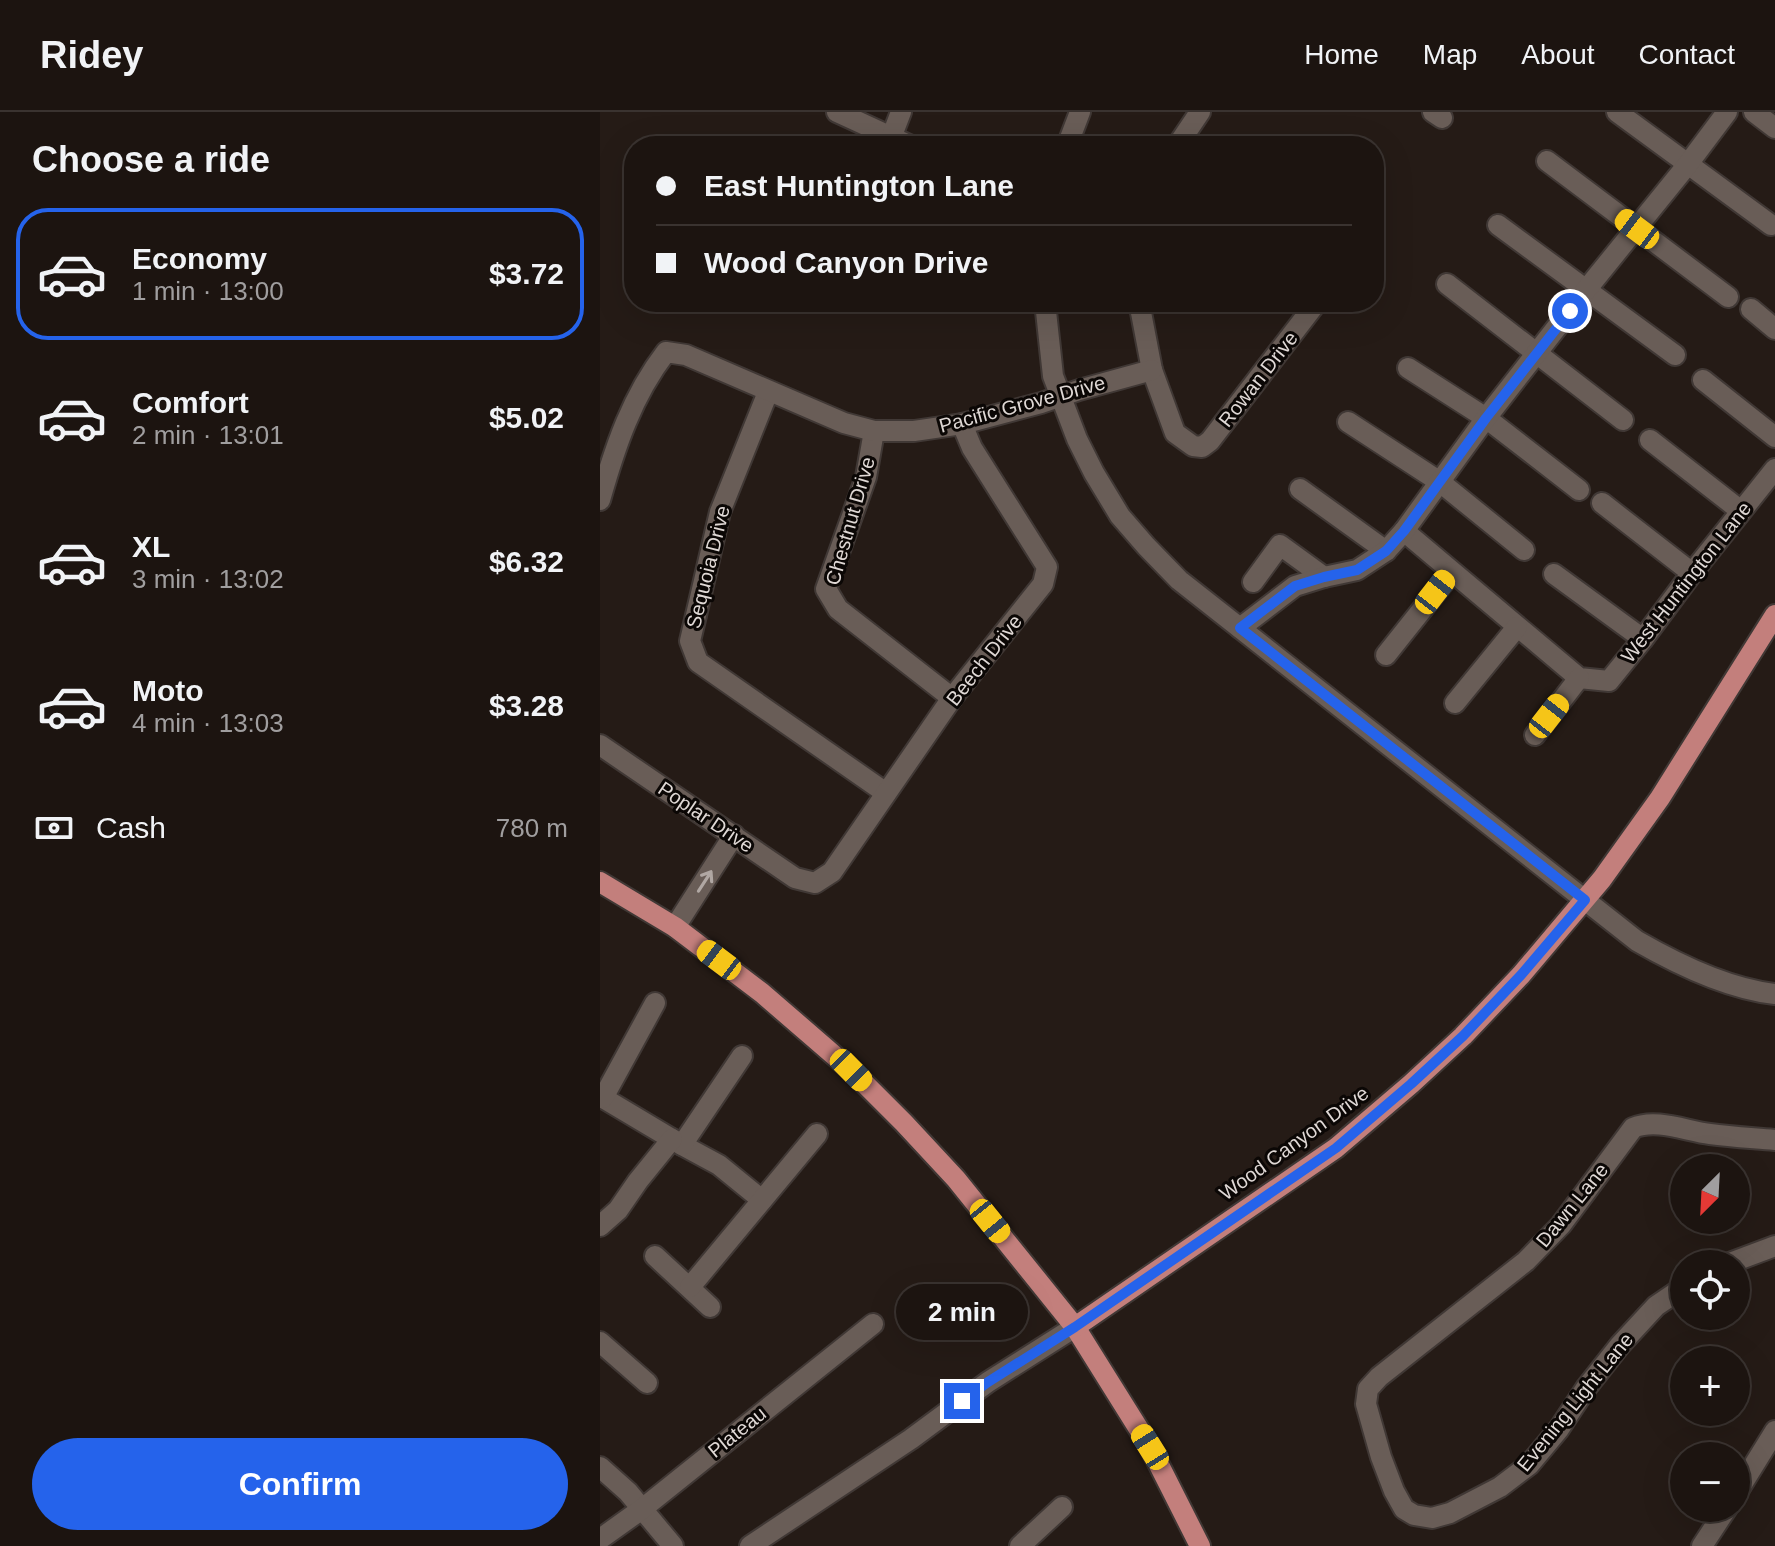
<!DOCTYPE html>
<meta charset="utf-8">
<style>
:root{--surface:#1c1410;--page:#251d19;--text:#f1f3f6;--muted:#a09e9f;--line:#3a3330;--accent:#2563eb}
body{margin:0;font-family:Helvetica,sans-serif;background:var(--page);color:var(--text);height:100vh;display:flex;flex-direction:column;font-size:30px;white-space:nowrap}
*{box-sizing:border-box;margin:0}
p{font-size:26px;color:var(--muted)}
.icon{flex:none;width:44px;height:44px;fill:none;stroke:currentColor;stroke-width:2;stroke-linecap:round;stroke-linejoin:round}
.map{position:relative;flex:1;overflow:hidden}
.side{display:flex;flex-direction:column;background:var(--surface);width:600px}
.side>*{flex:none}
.banner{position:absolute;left:24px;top:24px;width:760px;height:176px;border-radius:32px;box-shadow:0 8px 32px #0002,0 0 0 2px var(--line);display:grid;align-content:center;height:176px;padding:0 32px;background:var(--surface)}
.needle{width:52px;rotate:204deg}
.controls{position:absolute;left:1070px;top:1042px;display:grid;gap:16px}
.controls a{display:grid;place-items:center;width:80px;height:80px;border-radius:50%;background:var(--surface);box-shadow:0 8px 32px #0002,0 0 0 2px var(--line);font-size:40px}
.end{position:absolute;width:36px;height:36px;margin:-18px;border:10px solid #2563eb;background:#fff;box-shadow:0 0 0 4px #fff}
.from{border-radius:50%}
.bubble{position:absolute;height:56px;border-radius:28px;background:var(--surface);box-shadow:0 8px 32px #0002,0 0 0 2px var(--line);font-size:26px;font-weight:800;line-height:56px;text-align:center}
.car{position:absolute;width:24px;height:48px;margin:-24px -12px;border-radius:10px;box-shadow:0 0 6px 2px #0007;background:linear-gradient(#f5c518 24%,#345 0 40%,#f5c518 0 76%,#345 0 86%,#f5c518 0)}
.banner b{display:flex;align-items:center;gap:28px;height:76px;font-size:30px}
.banner b+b{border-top:2px solid var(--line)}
.banner i{width:20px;height:20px;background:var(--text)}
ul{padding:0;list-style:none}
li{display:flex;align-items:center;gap:24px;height:132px;margin:0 16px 12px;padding:0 16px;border:4px solid transparent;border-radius:32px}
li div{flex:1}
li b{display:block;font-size:30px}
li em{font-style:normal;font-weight:800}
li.current{border-color:var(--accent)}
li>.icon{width:72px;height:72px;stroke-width:1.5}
h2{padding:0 32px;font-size:36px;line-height:96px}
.pay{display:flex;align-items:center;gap:20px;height:88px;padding:0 32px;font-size:30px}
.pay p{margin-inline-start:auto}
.cta{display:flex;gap:16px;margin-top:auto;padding:16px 32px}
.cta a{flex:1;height:92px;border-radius:48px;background:var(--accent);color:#fff;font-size:32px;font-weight:800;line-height:92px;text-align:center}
header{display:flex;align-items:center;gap:48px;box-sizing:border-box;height:112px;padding:0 40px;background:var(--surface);border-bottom:2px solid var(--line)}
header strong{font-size:38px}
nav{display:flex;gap:44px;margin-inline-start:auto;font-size:28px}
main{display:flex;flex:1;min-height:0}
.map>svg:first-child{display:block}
</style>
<header>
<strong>Ridey</strong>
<nav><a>Home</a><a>Map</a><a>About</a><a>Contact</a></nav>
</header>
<main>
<section class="side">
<h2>Choose a ride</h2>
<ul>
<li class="current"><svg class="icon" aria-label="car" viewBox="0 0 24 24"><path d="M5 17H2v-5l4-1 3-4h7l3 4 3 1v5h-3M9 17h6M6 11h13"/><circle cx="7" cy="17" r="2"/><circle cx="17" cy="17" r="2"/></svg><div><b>Economy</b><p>1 min · 13:00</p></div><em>$3.72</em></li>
<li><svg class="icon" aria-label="car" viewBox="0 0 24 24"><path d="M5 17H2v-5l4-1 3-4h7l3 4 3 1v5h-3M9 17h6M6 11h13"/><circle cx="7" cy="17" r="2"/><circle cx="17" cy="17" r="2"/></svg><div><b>Comfort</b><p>2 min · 13:01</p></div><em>$5.02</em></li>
<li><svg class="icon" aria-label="car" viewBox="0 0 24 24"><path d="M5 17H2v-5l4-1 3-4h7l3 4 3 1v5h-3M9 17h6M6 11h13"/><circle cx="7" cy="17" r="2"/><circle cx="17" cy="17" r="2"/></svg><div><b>XL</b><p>3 min · 13:02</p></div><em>$6.32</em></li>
<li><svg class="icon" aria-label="car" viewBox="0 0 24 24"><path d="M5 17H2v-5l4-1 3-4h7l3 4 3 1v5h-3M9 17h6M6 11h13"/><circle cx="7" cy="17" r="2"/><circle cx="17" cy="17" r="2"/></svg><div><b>Moto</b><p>4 min · 13:03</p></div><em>$3.28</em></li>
</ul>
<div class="pay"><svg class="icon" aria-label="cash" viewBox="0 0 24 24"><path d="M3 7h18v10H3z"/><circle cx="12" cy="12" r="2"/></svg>Cash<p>780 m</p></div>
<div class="cta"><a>Confirm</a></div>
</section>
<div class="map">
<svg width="1175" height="1434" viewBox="0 0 1175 1434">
<rect width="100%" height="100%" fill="#251b16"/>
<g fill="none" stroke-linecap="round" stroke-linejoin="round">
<defs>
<g id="minor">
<polyline points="237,0 311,34"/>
<polyline points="833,0 842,6"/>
<polyline points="1017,0 1171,113"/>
<polyline points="1154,0 1175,16"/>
<polyline points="288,34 301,0"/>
<polyline points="467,34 480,0"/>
<polyline points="577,34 600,0"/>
<polyline points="947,49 1128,185"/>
<polyline points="898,113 1075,243"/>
<polyline points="847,172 1023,308"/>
<path d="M445,190L453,264L477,327L494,361L520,404L546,434L579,468L1037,829C1077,852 1129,877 1175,882"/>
<polyline points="539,190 552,258 575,321 593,334 602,335 610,329 717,190"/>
<polyline points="1151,197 1175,217"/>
<polyline points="808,256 886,306 979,378"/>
<polyline points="1103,268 1175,325"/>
<polyline points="168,280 120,400 90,529 98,550 286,681"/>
<polyline points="748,310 840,370 924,438"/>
<polyline points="274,319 266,365 226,477 238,497 352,586"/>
<polyline points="1050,328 1141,399"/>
<polyline points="700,377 786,439"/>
<path d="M0,388C15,335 32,284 66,240L86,243L244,311L274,319H314L362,312L441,291L479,278L552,258"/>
<polyline points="1002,391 1092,461"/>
<polyline points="804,419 979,566 1009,569 1043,527 1092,461 1175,357"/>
<polyline points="954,462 1043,527"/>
<polyline points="653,470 680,433 724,465"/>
<polyline points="640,516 695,474 724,465 757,458 786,439 804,419 886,306 986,178 1088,52 1127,0"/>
<polyline points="786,543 852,460"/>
<polyline points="855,591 917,515"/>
<polyline points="935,623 979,566"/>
<polyline points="0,633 195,766 215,771 232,760 352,586 443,472 447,455 372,336 362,312"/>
<polyline points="75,815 134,723"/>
<polyline points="0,984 82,1033 119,1053 162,1088"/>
<polyline points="3,986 55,891"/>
<polyline points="82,1033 142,944"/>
<polyline points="0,1114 18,1098 38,1069 72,1027"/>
<polyline points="55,1144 110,1195"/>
<polyline points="1127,1152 1175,1134"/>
<polyline points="90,1175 217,1022"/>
<path d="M1084,1175L1056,1194L1020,1233L986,1276L959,1317L929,1353L900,1375L850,1401L832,1406L814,1403L804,1397L794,1379L781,1345L766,1292L768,1277L779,1265L926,1149L961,1113L1033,1016C1056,1006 1086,1019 1110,1022C1132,1025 1153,1026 1175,1028"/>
<polyline points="0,1230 47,1271"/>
<polyline points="0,1355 28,1380 73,1434"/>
<polyline points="1136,1382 1175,1319"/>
<polyline points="0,1427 42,1397 273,1212"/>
<polyline points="150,1434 311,1327 388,1270 475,1215"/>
<polyline points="420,1434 462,1395"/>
<polyline points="1102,1434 1127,1396"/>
</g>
<g id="major">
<polyline points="0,770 75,815 162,881 251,958 304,1011 356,1067 475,1215 550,1335 600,1434"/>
<polyline points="475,1215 736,1036 811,972 863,924 921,863 1002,767 1060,686 1175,503"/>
</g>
</defs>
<use href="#minor" stroke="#403835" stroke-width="24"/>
<use href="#major" stroke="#403835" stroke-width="24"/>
<use href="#minor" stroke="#695d57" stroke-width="20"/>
<use href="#major" stroke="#c37f7c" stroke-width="20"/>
</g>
<defs><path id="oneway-shaft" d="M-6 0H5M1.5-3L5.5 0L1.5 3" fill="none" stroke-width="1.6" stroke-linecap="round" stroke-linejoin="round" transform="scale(2)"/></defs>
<use stroke="#b0a7a3" href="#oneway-shaft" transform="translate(105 769) rotate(-57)"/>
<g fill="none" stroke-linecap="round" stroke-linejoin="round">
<polyline stroke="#2563eb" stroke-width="10" points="362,1289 388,1270 475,1215 736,1036 811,972 863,924 921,863 985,788 640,516 695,474 724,465 757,458 786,439 804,419 886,306 970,199"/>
</g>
<g text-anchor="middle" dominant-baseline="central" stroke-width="6" stroke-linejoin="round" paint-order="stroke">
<g font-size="20" fill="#dfd8d5" stroke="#0b0705">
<text transform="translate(658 267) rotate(-52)">Rowan Drive</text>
<text transform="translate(422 292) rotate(-15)">Pacific Grove Drive</text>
<text transform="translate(250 409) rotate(-74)">Chestnut Drive</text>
<text transform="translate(108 455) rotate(-76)">Sequoia Drive</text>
<text transform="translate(1086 470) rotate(-52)">West Huntington Lane</text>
<text transform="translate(384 548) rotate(-52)">Beech Drive</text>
<text transform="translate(106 705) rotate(34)">Poplar Drive</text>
<text transform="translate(694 1031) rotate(-36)">Wood Canyon Drive</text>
<text transform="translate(972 1093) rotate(-51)">Dawn Lane</text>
<text transform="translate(975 1290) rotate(-51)">Evening Light Lane</text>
<text transform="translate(137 1320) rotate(-39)">Plateau</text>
</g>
</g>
</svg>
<div class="controls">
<a><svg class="needle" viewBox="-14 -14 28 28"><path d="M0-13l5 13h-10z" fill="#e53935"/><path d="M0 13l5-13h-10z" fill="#a09e9f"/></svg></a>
<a><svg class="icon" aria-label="locate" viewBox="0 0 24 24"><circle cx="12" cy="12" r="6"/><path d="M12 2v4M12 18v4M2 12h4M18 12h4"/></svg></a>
<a>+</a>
<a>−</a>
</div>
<i class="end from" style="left:970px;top:199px"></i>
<i class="end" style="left:362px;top:1289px"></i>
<div class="bubble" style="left:296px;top:1172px;width:132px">2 min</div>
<i class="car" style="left:1037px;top:117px;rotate:307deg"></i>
<i class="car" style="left:835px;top:480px;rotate:38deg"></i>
<i class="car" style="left:949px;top:604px;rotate:38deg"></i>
<i class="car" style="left:119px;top:848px;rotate:307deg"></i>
<i class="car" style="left:251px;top:958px;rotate:135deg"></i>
<i class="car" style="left:390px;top:1109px;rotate:141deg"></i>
<i class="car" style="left:550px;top:1335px;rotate:328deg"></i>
<div class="banner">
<b><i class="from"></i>East Huntington Lane</b>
<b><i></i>Wood Canyon Drive</b>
</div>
</div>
</main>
